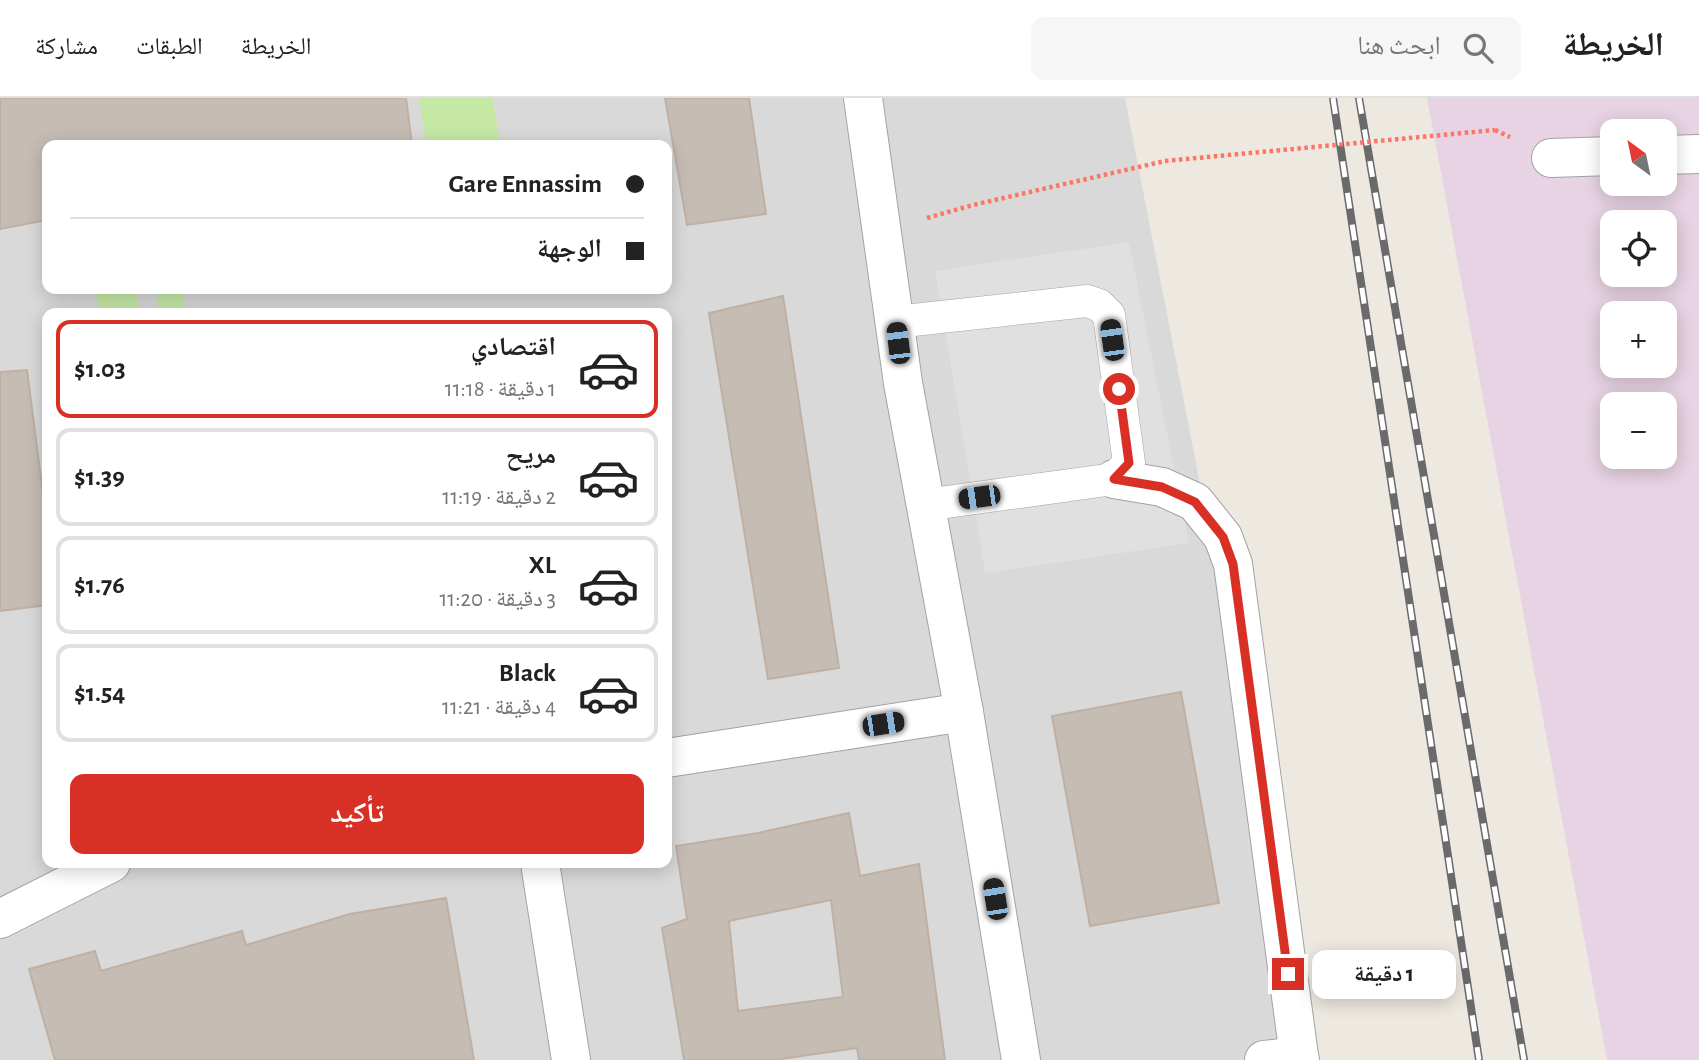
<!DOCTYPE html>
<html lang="ar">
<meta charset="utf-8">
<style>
:root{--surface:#fff;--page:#f6f6f6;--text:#222;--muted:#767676;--line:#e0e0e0;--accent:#d93025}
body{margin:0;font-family:"Alegreya Sans","Noto Naskh Arabic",sans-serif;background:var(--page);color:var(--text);direction:rtl;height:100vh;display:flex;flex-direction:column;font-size:26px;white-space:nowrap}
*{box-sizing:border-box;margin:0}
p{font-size:23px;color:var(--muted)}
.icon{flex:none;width:38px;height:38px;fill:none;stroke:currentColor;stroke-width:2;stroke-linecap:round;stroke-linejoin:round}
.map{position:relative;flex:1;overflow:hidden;direction:ltr}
.drawer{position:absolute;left:42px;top:210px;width:630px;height:560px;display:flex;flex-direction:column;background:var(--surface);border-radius:14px;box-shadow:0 4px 18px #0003;direction:rtl}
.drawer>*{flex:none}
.hud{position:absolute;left:42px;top:42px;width:630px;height:154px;border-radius:14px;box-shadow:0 4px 18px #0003;direction:rtl;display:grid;align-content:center;height:154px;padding:0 28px;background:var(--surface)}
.needle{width:46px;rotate:327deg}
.buttons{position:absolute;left:1600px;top:21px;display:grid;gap:14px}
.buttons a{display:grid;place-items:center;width:77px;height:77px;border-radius:14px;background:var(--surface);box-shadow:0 4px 18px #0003;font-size:35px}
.end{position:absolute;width:32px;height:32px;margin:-16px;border:9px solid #d93025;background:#fff;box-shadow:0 0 0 4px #fff}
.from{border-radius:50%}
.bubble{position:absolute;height:49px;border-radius:14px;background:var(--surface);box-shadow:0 4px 18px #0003;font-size:23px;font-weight:700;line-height:49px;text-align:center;direction:rtl}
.car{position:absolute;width:21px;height:42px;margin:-21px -10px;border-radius:9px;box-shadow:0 0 5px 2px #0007;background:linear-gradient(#222 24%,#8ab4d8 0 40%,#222 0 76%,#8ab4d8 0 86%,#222 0)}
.hud b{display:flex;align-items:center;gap:24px;height:66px;font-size:26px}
.hud b+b{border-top:2px solid var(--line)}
.hud i{width:18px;height:18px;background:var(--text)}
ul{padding:12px 0 0;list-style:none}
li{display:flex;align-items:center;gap:21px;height:98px;margin:0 14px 10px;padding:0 14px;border:4px solid var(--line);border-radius:14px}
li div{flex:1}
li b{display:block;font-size:26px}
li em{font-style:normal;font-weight:700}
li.current{border-color:var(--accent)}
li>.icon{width:63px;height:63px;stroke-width:1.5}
.primary-button{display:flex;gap:14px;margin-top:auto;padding:14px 28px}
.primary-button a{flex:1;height:80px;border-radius:14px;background:var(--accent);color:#fff;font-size:28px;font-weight:700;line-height:80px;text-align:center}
header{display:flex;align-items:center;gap:42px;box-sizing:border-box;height:98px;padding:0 35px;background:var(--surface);border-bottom:2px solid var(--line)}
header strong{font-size:33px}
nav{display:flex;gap:38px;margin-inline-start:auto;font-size:24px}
.search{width:490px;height:63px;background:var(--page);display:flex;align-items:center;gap:18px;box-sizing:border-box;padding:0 24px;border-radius:14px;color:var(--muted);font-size:26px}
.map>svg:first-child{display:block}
</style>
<header>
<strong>الخريطة</strong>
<div class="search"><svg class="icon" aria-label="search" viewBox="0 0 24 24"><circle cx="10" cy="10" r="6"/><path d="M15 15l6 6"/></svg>ابحث هنا</div>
<nav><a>الخريطة</a><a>الطبقات</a><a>مشاركة</a></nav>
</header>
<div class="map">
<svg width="1699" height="962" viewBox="0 0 1699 962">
<rect width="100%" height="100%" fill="#ede9e1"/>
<path fill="#dad9d9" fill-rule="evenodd" d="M0,0H1125L1312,962H0ZM47,47H667V191H47ZM47,215H667V765H47Z"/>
<path fill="#e7d3e3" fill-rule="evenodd" d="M1427,0H1699V962H1607ZM1612,33H1664V86H1612ZM1612,124H1664V177H1612ZM1612,215H1664V268H1612ZM1612,306H1664V359H1612Z"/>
<g fill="#c5e9a5">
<polygon points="419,0 493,0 500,47 426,47"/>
<polygon points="95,191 135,191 140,215 100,215"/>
<polygon points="156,191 182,191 186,215 159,215"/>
</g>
<polygon fill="#e0e0e0" points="1129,144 1189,445 985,475 935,173"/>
<g fill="#c5bcb4" stroke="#bfb0a3" stroke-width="2" fill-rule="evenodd">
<polygon points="0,0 406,0 412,47 47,47 47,122 0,131"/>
<polygon points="665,0 749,0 766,116 687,127"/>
<polygon points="783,198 839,570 768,581 709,215"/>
<polygon points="27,272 47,426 47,507 0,513 0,274"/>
<polygon points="1181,594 1219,805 1090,828 1052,618"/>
<path d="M849,715L860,778L919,766L945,962H859L857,950L774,962H684L662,830L687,821L676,748L758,735ZM831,802L843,899L738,913L729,823Z"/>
<polygon points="446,800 474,962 55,962 29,871 95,853 101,873 242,833 246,847 350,816"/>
</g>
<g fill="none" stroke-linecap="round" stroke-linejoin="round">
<defs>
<polyline id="lane" points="895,224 1087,203 1099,207 1109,217 1129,365 1114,381 925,407"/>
<g id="street">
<polyline points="863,0 903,285 964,614 1021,962"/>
<polyline points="1664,57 1699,56"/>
<polyline points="1551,60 1612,58"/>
<polyline points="1114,381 1162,389 1195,404 1223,439 1233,466 1299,958"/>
<polyline points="667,660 964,614"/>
<polyline points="540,765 571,962"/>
<polyline points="0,821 111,765"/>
<polyline points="1264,962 1299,958 1300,962"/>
</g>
</defs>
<use href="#lane" stroke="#a3a3a3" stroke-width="33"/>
<use href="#street" stroke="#a3a3a3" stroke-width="40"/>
<g stroke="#fc7664" stroke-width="4.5" stroke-dasharray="3.5 3.5" stroke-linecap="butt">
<polyline points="1495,32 1510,39"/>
<polyline points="927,120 973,107 1165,63"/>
</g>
<use href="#lane" stroke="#fff" stroke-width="32"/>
<use href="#street" stroke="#fff" stroke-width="38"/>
<defs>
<g id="rail">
<polyline points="1333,0 1479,962"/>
<polyline points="1359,0 1524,962"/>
</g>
</defs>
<use href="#rail" stroke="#6a6a6a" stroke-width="8"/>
<use href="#rail" stroke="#fff" stroke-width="5" stroke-dasharray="16" stroke-linecap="butt"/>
<polyline stroke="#fc7664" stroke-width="4.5" stroke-dasharray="3.5 3.5" stroke-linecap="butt" points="1165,63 1495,32"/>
</g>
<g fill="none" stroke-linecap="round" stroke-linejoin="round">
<polyline stroke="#d93025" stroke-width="9" points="1119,291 1129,365 1114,381 1162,389 1195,404 1223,439 1233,466 1288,876"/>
</g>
</svg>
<div class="buttons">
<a><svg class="needle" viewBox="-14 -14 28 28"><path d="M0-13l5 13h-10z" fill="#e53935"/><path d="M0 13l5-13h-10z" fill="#767676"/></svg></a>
<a><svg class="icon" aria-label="locate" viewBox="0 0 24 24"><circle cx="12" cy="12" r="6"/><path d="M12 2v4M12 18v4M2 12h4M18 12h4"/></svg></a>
<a>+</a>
<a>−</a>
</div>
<i class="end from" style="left:1119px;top:291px"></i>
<i class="end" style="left:1288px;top:876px"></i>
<div class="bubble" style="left:1312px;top:852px;width:144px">1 دقيقة</div>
<i class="car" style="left:1112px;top:242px;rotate:352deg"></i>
<i class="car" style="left:898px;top:245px;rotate:353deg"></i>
<i class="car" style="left:979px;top:399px;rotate:262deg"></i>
<i class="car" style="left:883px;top:626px;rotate:81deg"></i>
<i class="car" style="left:995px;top:801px;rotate:351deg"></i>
<div class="hud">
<b><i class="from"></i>Gare Ennassim</b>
<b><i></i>الوجهة</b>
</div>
<section class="drawer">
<ul>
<li class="current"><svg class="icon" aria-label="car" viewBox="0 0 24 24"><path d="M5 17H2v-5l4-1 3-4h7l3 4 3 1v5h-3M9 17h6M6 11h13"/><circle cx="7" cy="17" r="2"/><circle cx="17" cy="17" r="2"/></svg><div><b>اقتصادي</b><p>1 دقيقة · 11:18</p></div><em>$1.03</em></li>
<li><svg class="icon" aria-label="car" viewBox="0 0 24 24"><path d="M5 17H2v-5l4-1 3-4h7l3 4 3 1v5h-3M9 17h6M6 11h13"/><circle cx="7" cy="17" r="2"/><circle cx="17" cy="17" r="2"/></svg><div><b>مريح</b><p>2 دقيقة · 11:19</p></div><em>$1.39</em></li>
<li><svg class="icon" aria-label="car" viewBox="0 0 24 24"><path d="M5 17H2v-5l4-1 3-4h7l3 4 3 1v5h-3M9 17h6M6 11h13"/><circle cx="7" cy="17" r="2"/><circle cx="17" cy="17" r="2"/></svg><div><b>XL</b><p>3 دقيقة · 11:20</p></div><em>$1.76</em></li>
<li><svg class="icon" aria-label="car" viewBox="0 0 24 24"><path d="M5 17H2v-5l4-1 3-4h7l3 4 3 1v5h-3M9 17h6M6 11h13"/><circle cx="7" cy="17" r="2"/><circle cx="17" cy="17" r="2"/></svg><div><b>Black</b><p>4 دقيقة · 11:21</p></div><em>$1.54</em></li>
</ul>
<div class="primary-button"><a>تأكيد</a></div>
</section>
</div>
